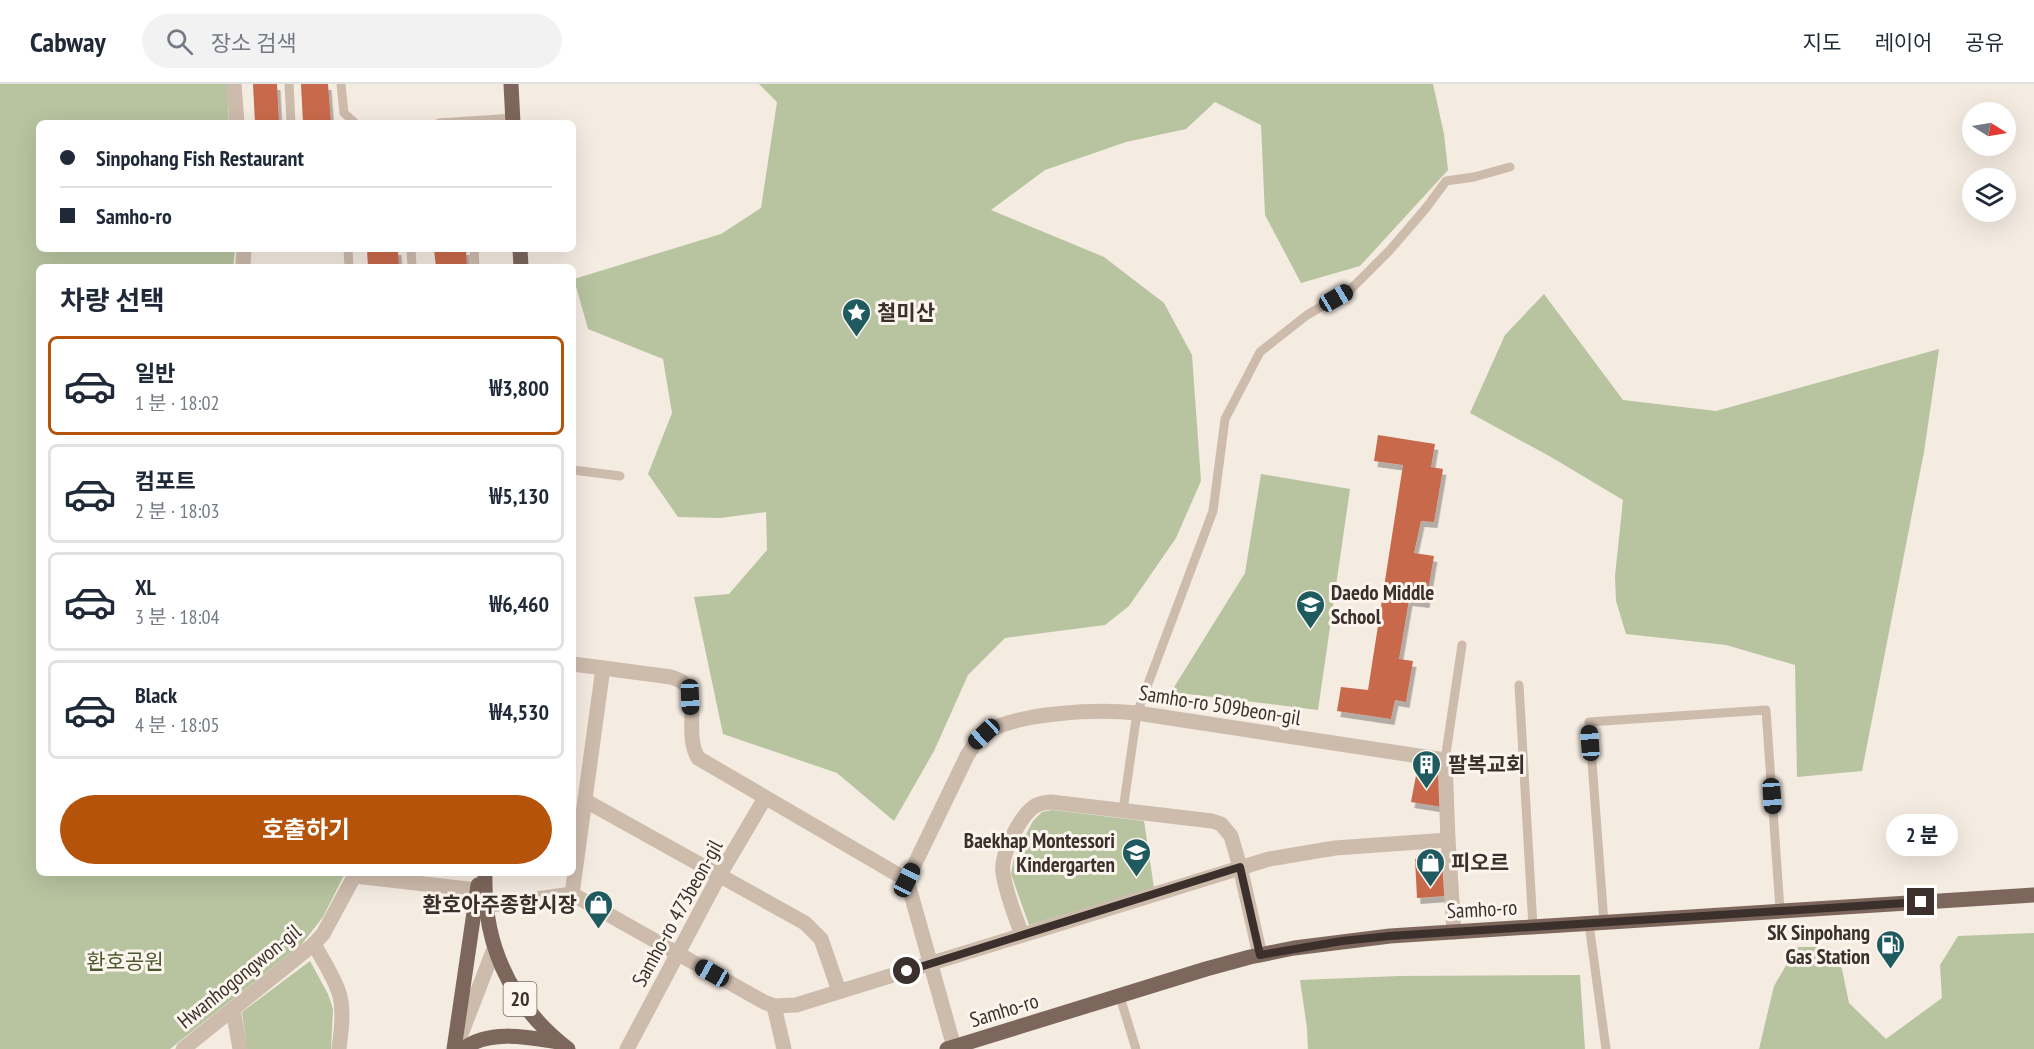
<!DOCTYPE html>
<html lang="ko">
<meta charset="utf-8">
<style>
:root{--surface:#fff;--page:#f2f2f3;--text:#1f2937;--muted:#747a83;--line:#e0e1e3;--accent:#b45309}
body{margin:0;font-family:"PT Sans Narrow","Noto Sans KR",sans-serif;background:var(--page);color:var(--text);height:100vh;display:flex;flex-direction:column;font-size:22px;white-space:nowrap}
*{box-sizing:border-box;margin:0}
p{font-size:20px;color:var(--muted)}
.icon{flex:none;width:33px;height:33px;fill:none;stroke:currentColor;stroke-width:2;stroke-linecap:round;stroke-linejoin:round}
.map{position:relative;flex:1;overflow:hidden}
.details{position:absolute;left:36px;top:180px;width:540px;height:612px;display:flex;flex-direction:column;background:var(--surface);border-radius:9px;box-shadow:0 6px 24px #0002}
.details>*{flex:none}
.guide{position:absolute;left:36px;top:36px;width:540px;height:132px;border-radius:9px;box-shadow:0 6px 24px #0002;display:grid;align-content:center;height:132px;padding:0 24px;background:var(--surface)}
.needle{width:39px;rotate:101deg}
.controls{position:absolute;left:1962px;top:18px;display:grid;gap:12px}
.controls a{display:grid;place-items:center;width:54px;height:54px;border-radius:50%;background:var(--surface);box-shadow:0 6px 24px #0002;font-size:30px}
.end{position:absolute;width:27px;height:27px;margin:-14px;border:8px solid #3b302b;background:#fff;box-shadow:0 0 0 3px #fff}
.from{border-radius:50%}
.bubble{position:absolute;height:42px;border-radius:21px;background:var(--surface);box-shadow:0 6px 24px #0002;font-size:20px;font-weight:700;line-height:42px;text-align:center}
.car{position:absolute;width:18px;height:36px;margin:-18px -9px;border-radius:8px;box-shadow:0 0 4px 2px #0007;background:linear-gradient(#222 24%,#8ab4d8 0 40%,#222 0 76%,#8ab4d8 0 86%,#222 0)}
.guide b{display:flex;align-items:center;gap:21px;height:57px;font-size:22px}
.guide b+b{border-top:2px solid var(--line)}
.guide i{width:15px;height:15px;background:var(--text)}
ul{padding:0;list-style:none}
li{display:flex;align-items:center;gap:18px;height:99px;margin:0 12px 9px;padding:0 12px;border:3px solid var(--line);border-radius:9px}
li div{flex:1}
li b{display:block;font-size:22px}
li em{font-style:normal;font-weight:700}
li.current{border-color:var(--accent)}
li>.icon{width:54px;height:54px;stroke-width:1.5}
h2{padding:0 24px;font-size:27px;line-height:72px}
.cta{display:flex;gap:12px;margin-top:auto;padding:12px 24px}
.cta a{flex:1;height:69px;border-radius:36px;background:var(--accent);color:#fff;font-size:24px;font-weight:700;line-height:69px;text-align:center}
header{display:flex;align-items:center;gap:36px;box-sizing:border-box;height:84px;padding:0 30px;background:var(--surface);border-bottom:2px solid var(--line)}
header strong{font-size:28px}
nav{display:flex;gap:33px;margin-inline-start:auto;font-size:21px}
.search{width:420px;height:54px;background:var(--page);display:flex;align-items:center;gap:15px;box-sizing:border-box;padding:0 21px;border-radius:33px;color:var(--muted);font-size:22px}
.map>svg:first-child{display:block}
</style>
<header>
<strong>Cabway</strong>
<div class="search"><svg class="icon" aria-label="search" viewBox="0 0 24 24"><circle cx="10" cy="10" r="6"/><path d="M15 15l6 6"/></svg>장소 검색</div>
<nav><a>지도</a><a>레이어</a><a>공유</a></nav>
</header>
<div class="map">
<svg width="2034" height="965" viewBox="0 0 2034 965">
<defs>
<filter id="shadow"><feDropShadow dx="3.5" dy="6" stdDeviation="0" flood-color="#0004"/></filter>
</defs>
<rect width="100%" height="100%" fill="#f4ebe1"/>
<g fill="#b8c4a0">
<polygon points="0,0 227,0 229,39 39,39 39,165 235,165 233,183 39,183 39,789 345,789 323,833 301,861 170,965 0,965"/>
<polygon points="759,0 1433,0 1444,50 1448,86 1360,182 1301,199 1265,131 1261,41 1215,18 1186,45 1126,58 1045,86 991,126 1104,173 1164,219 1192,271 1201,397 1176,454 1129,522 1105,541 1005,554 968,591 934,667 894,737 837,689 723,650 694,513 729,510 767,466 766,428 720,434 678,433 648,390 672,329 663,275 588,245 574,195 721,150 761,124 777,18"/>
<polygon points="1544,210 1623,316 1716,327 1939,265 1924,368 1862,687 1797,693 1795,581 1726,561 1626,550 1616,517 1615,492 1623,416 1551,373 1470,329 1505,251"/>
<polygon points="1261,390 1350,405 1318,626 1171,608 1245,489"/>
<polygon points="1052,726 1144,737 1154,804 1029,841 1011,790 1014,774 1033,737 1042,728"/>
<polygon points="2034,849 2034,965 1759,965 1774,902 1797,863 1831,863 1842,885 1849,919 1886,955 1942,914 1940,881 1958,852"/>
<polygon points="310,877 328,910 333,925 331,965 247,965 242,928"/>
<polygon points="1580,891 1585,965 1308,965 1307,944 1300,896 1398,892"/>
</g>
<g fill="#c8694b" filter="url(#shadow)">
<polygon points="253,0 277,0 279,39 255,39"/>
<polygon points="301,0 328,0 331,39 303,39"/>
<polygon points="367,165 398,165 399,183 368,183"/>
<polygon points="434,165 466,165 467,183 436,183"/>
<polygon points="1378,351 1435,360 1431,383 1443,385 1434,438 1421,437 1414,469 1434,472 1426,518 1409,516 1399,575 1413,577 1406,618 1395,616 1391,635 1337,627 1341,603 1368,606 1403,381 1374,377"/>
<polygon points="1418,681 1432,683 1440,692 1442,723 1411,718"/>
<polygon points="1442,773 1445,812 1417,814 1415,775"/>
</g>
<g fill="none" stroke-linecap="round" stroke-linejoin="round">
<g stroke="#cdbbac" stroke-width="9">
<polyline points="289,0 291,39"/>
<polyline points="341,0 344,29 355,39"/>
<polyline points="439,39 513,34"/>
<polyline points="348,165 349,183"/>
<polyline points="411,165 412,183"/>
<polyline points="474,165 475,183"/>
<polyline points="573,386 620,392"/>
<polyline points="1519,601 1533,843"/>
<polyline points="1445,676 1462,561"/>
<polyline points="1123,726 1137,629 1213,427 1225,335 1260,268 1307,231 1350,206 1390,166 1426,124 1446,97 1474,93 1510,83"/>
<polyline points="1604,839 1589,638 1766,626 1780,826"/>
<polyline points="1589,840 1606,965"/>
<polyline points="1120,913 1136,965"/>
</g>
<g stroke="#cdbbac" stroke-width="15">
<polyline points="234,0 237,39"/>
<polyline points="243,183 244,165"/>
<path d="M573,580L671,593C677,595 684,597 687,603C698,621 685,652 698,674L907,796L954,963"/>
<polyline points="603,584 572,810 764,918 774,922 796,921 1269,775 1335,764 1448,756"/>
<polyline points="586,717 805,839 821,855 839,907"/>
<polyline points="355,792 477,806"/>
<path d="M907,796L967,672C972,664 976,656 984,650C1015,628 1099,625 1137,629L1445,676L1448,756L1454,848"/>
<polyline points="485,822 572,810"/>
<path d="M1022,851C1015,831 1006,810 1003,789C1000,773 1018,737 1030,726C1036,720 1042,719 1051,718L1212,737L1221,740L1231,752L1240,783L1260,871"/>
<path d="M314,860C323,877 335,894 340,912C344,929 341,948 339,965"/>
<polyline points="774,922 784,965"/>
<polyline points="233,925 240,965"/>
<polyline points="458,958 494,865"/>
<polyline points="183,965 314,860 323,850 356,789"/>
<polyline points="627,965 719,792 765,714"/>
</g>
<g stroke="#7d675c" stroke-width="15">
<polyline points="511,0 513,39"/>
<polyline points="520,165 521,183"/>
<path d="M485,789C483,862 510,920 568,965"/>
<polyline points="454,965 478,801"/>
<path d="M463,965C489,945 528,953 558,958"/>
<polyline points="947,965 1206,885 1250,873 1294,864 1390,852 2034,811"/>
</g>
</g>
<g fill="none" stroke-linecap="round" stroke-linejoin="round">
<polyline stroke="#3b302b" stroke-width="8" points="907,887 1240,783 1260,871 1342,857 1390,852 1921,818"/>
</g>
<defs>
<symbol id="sight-pin" viewBox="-11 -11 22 30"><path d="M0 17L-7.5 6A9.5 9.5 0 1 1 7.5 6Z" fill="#1f5a5e" stroke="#fbf5ee"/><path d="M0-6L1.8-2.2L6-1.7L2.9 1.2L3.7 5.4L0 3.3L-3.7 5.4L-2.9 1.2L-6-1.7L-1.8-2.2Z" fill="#fff"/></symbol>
<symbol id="school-pin" viewBox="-11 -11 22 30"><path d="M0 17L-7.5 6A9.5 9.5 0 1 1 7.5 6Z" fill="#1f5a5e" stroke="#fbf5ee"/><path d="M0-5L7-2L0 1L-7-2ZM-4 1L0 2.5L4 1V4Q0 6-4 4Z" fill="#fff"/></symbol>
<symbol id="building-pin" viewBox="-11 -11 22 30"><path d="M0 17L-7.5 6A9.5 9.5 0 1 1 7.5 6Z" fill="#1f5a5e" stroke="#fbf5ee"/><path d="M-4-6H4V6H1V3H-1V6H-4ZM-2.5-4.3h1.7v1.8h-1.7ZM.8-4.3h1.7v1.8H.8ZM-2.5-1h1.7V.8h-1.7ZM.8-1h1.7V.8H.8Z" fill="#fff"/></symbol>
<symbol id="shop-pin" viewBox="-11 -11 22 30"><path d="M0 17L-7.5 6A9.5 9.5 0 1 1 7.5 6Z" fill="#1f5a5e" stroke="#fbf5ee"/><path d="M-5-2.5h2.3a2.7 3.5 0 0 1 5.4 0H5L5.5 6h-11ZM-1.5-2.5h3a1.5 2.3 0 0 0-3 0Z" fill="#fff"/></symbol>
<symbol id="fuel-pin" viewBox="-11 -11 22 30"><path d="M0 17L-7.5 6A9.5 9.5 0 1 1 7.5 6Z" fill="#1f5a5e" stroke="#fbf5ee"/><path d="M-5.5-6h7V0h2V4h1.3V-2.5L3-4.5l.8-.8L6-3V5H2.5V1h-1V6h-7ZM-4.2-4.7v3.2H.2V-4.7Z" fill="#fff"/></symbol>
</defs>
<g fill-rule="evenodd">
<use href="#sight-pin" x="840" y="212" width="33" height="45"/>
<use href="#school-pin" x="1294" y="504" width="33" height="45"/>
<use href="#building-pin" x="1410" y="664" width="33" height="45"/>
<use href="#school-pin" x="1120" y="752" width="33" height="45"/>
<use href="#shop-pin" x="1414" y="762" width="33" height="45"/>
<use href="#shop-pin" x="582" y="804" width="33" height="45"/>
<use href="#fuel-pin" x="1874" y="844" width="33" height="45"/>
</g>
<g text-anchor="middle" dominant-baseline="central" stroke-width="6" stroke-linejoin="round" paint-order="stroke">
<rect fill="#fbf5ee" stroke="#756b66" stroke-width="1.5" x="503.5" y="898" width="33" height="34" rx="4.5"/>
<g font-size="20" font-weight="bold" fill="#3b302b">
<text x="520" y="915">20</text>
</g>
<g font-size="21" font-weight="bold" fill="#3b302b" stroke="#fbf5ee" text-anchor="start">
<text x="877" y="228">철미산</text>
<text x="1331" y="508">Daedo Middle<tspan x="1331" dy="24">School</tspan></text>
<text x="1448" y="680">팔복교회</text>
<text x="1115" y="756" text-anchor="end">Baekhap Montessori<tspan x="1115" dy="24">Kindergarten</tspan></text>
<text x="1451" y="778">피오르</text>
<text x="577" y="820" text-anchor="end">환호아주종합시장</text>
<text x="1870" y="848" text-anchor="end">SK Sinpohang<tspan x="1870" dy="24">Gas Station</tspan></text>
</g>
<g font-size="21" fill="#3b302b" stroke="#fbf5ee">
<text transform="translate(1220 621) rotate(9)">Samho-ro 509beon-gil</text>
<text transform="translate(1482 825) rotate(-3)">Samho-ro</text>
<text transform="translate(677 829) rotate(-61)">Samho-ro 473beon-gil</text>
<text transform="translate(239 892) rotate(-39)">Hwanhogongwon-gil</text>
<text transform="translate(1004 926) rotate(-17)">Samho-ro</text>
</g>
<g font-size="21" fill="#4a5a2e" stroke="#fbf5ee">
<text x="125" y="877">환호공원</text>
</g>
</g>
</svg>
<div class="controls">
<a><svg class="needle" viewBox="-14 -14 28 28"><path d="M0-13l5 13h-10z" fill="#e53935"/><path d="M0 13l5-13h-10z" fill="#747a83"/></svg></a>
<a><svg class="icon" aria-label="layers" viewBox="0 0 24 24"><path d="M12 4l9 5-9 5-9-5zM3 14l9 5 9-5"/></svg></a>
</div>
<i class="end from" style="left:907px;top:887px"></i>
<i class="end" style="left:1921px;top:818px"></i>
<div class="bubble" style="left:1886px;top:730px;width:72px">2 분</div>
<i class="car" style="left:1336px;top:214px;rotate:60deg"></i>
<i class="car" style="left:690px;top:613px;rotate:178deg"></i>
<i class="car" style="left:984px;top:650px;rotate:227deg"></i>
<i class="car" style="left:1590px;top:659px;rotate:356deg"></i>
<i class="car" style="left:1772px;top:712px;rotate:176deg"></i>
<i class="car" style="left:907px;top:796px;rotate:26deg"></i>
<i class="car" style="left:712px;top:889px;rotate:299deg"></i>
<div class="guide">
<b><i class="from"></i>Sinpohang Fish Restaurant</b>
<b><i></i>Samho-ro</b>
</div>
<section class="details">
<h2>차량 선택</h2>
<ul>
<li class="current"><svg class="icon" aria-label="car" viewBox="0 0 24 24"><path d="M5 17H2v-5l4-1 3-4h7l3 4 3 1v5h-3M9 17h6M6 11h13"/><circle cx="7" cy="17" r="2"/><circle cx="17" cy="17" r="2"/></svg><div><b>일반</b><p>1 분 · 18:02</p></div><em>₩3,800</em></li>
<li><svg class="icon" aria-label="car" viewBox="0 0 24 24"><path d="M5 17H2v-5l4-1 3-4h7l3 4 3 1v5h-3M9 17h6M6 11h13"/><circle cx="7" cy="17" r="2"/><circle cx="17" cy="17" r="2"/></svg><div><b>컴포트</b><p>2 분 · 18:03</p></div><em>₩5,130</em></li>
<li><svg class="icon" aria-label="car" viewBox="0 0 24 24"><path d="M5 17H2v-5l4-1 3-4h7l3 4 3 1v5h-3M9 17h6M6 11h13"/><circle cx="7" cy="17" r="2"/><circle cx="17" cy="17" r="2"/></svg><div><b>XL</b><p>3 분 · 18:04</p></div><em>₩6,460</em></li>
<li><svg class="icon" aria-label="car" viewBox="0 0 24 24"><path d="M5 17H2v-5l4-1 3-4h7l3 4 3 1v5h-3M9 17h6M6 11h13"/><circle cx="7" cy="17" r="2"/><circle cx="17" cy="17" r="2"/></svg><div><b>Black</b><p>4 분 · 18:05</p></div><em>₩4,530</em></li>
</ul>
<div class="cta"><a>호출하기</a></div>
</section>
</div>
